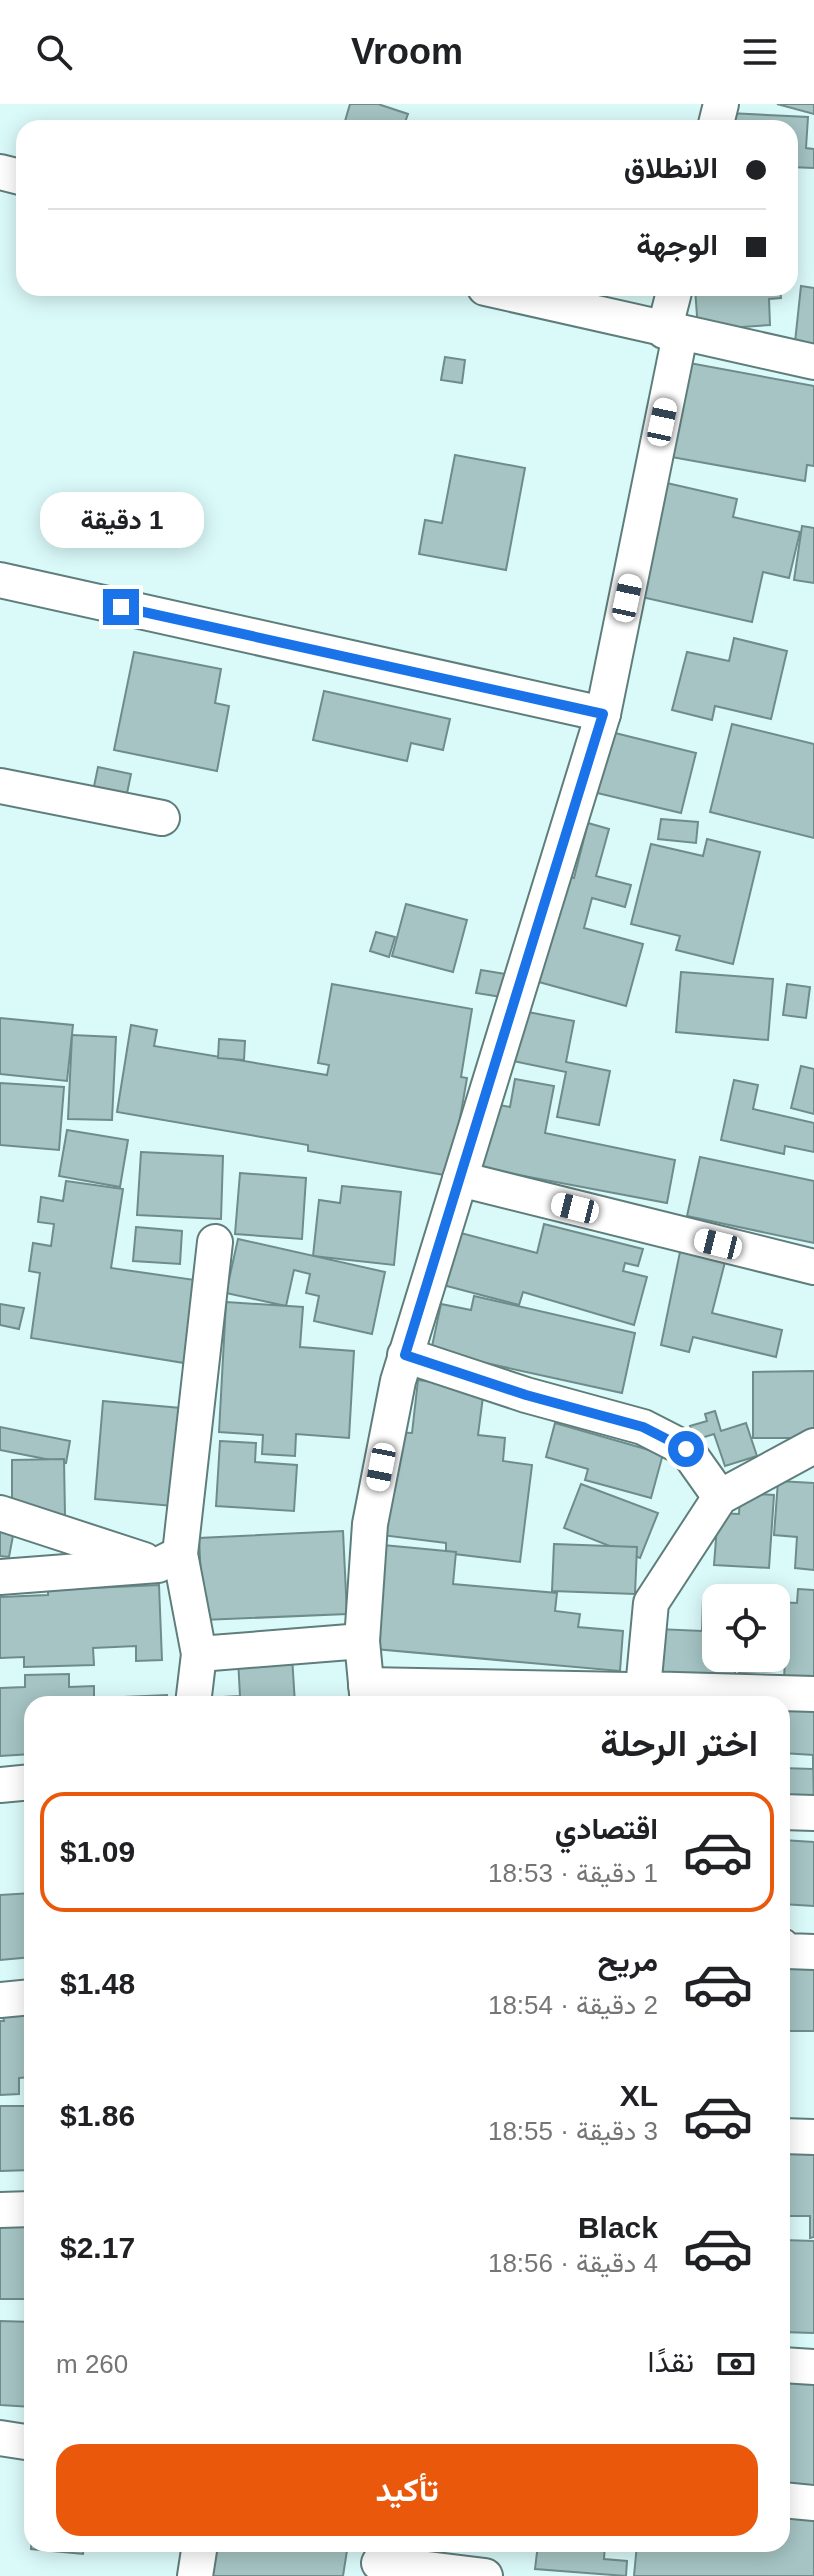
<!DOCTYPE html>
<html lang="ar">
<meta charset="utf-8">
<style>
:root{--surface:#fff;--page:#f6f6f6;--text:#202124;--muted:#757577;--line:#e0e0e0;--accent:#ea580c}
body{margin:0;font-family:Arial,Vazirmatn,sans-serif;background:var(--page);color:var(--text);direction:rtl;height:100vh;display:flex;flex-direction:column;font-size:30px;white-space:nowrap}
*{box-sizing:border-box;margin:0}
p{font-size:26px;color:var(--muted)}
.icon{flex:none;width:44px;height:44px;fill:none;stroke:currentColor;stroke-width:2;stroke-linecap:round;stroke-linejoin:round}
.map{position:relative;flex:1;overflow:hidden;direction:ltr}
.panel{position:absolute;left:24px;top:1592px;width:766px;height:856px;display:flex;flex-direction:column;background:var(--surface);border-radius:24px;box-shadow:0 4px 20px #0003;direction:rtl}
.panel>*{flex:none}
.banner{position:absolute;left:16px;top:16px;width:782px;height:176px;border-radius:24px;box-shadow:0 4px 20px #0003;direction:rtl;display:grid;align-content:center;height:176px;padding:0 32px;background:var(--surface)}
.tools{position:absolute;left:702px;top:1480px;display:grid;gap:16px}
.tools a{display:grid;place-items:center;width:88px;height:88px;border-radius:16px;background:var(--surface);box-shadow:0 4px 20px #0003;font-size:40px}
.end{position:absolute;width:36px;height:36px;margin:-18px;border:10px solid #1a73e8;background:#fff;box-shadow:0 0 0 4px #fff}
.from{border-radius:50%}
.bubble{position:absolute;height:56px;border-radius:24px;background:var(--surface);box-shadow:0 4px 20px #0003;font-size:26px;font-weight:700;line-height:56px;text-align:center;direction:rtl}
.car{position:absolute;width:24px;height:48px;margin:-24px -12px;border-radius:10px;box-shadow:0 0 6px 2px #0007;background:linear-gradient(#fff 24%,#345 0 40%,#fff 0 76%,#345 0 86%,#fff 0)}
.banner b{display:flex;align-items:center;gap:28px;height:76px;font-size:30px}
.banner b+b{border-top:2px solid var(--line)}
.banner i{width:20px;height:20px;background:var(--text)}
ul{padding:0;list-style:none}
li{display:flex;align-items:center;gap:24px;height:120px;margin:0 16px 12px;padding:0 16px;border:4px solid transparent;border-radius:24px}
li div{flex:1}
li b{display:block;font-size:30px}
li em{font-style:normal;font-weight:700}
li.active{border-color:var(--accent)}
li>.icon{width:72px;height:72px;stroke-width:1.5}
h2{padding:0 32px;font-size:36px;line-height:96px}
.pay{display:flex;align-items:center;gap:20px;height:88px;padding:0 32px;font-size:30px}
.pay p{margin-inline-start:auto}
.button{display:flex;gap:16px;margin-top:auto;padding:16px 32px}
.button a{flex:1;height:92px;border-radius:24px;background:var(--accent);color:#fff;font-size:32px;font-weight:700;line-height:92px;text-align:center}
header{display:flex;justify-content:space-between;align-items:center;height:104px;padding:0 32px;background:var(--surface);font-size:36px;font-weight:700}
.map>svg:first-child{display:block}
</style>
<header><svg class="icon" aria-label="menu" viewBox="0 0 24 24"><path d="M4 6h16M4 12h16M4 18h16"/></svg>Vroom<svg class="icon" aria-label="search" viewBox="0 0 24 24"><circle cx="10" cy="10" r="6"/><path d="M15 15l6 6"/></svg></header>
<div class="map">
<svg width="814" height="2472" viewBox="0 0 814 2472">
<rect width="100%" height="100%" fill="#dafaf9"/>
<g fill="#a5c4c3" stroke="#6f8c8b" stroke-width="2">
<polygon points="350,0 378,0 408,10 403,24 343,24"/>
<polygon points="777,0 814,0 814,10"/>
<polygon points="729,9 808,13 806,44 814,45 814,64 790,63 790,24 728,24"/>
<polygon points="801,182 814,184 814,240 795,238"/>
<polygon points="695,184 780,184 781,194 769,195 770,221 698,226"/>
<polygon points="445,253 465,256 462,279 441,276"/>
<polygon points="684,258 814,282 814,362 807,361 805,377 666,352"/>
<polygon points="455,351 525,364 506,466 419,450 425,416 442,419"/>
<polygon points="658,377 737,395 733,413 800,428 789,474 763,468 752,518 633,491"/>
<polygon points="802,422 814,424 814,479 794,476"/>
<polygon points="734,534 787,547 771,615 715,602 712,616 672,606 687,548 729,557"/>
<polygon points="134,548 221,565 215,599 229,602 217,667 114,646"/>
<polygon points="324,587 450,615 443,646 411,639 407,657 313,636"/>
<polygon points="732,620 814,640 814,734 710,708"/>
<polygon points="607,627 696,649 681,709 593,688"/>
<polygon points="98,663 131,670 124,704 91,697"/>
<polygon points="661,715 698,718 696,739 658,735"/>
<polygon points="588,719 609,725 596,772 631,781 625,803 592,794 584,824 643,840 626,902 528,875 563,771 574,774"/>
<polygon points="707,735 760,748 733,860 676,846 680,832 631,820 651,740 703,752"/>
<polygon points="406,800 467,816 453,868 392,852"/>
<polygon points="376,828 395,833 389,853 370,847"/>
<polygon points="481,866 512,871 508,894 476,889"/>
<polygon points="681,868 773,875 768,936 676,928"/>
<polygon points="332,880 472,905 461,973 467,974 450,1072 308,1047 308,1041 117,1008 131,921 157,926 154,942 327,971 329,961 318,959"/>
<polygon points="787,880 810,883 806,914 783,911"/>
<polygon points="523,907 574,917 566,958 610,967 599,1021 557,1013 566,968 513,957"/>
<polygon points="0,914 73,921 67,977 0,970"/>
<polygon points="72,931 116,933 112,1016 68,1015"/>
<polygon points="219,935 245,937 244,956 218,954"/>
<polygon points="801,962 814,965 814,1010 791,1004"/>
<polygon points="515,975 554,982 545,1029 675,1056 667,1099 482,1064 494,1000 510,1003"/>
<polygon points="734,976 758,981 753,1005 814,1019 814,1048 785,1042 784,1050 721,1036"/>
<polygon points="0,979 64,983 59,1046 0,1041"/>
<polygon points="67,1026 128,1036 120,1083 59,1072"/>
<polygon points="141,1048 223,1052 221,1115 137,1111"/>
<polygon points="700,1053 814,1077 814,1139 687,1112"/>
<polygon points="240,1069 306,1074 302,1135 235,1130"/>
<polygon points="66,1077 123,1085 111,1164 195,1176 184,1259 31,1234 40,1169 29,1167 33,1139 51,1142 54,1120 38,1118 41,1093 63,1097"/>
<polygon points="342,1082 401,1088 394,1161 313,1152 319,1096 340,1099"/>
<polygon points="544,1120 643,1145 638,1162 625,1159 623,1167 647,1173 634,1221 523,1188 519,1201 443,1181 457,1128 537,1149"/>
<polygon points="136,1123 182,1127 180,1160 133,1157"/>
<polygon points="238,1135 385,1168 372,1230 314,1217 319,1192 306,1189 310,1170 294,1166 286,1202 226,1189"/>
<polygon points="681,1143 726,1154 712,1209 782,1226 776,1253 693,1233 689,1248 661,1241"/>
<polygon points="474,1192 635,1229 622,1289 431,1247 441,1200 471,1206"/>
<polygon points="226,1198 303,1203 300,1243 354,1247 349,1334 296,1330 295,1352 262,1350 263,1331 219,1328"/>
<polygon points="0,1200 24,1204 19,1225 0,1221"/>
<polygon points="814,1267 814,1334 753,1334 753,1268"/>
<polygon points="418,1276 484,1285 478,1331 505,1334 503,1357 532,1361 520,1458 446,1449 446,1439 381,1431 394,1328 412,1329"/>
<polygon points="103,1297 192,1305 184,1403 95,1395"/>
<polygon points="715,1307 721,1327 746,1319 757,1352 725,1362 714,1330 695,1336 690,1322 707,1317 705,1310"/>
<polygon points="555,1319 663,1350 651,1394 585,1376 588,1365 546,1353"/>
<polygon points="0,1323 70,1337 66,1359 0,1346"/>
<polygon points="220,1337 256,1339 255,1358 297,1361 294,1407 216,1402"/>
<polygon points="64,1355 65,1411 12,1412 12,1356"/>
<polygon points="778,1377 814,1379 814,1466 795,1464 797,1433 774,1431"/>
<polygon points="581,1380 658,1409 640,1454 564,1424"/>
<polygon points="740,1389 774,1391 769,1464 714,1461 718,1409 739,1410"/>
<polygon points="0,1418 15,1421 9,1453 0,1452"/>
<polygon points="343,1427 347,1510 203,1516 199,1434"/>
<polygon points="554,1440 637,1443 635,1490 552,1487"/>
<polygon points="383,1441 456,1448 453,1480 557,1489 555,1507 580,1510 578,1523 623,1527 620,1567 375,1545"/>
<polygon points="159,1481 162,1556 136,1557 136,1542 93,1544 94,1561 24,1563 24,1553 0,1554 0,1493 48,1491 48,1486"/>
<polygon points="798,1485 814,1486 814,1577 784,1576 786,1533 776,1533 776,1498 797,1499"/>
<polygon points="703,1495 716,1495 716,1554 735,1554 735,1576 657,1574 658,1525 702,1527"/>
<polygon points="292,1552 295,1600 206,1600 206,1594 240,1592 238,1555"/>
<polygon points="739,1554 776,1554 776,1567 739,1568"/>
<polygon points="69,1570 69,1583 94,1582 94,1600 32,1600 32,1650 0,1652 0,1584 25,1583 25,1571"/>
<polygon points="167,1591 168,1600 102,1600 102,1594"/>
<polygon points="782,1600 814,1600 814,1651 782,1649"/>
<polygon points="813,1650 814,1707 782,1706 782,1664 813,1665"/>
<polygon points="782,1736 814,1738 814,1802 782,1800"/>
<polygon points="32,1789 32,1853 0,1856 0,1791"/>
<rect x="782" y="1860" width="32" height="67"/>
<polygon points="32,1910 32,1973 19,1974 19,1990 0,1991 0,1917 4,1917 3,1911"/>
<polygon points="0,2002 32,2002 32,2066 0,2067"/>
<polygon points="782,2038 814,2038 814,2133 810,2134 810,2112 782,2112"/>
<rect x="0" y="2111" width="32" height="84"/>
<polygon points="782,2136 814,2137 814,2229 782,2228"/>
<polygon points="0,2217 32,2218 32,2303 0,2301"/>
<polygon points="785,2267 814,2268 814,2384 782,2382"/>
<polygon points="782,2413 814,2416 814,2472 634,2472 637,2440 782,2440"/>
<polygon points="32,2430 32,2440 84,2440 83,2450 31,2445"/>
<polygon points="211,2440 348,2440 343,2472 207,2472"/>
<polygon points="538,2440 605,2440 604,2455 627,2457 626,2472 535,2465"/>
</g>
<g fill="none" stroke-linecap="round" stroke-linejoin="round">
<defs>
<g id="street">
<polyline points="715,24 721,0"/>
<polyline points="0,68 24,74"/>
<polyline points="485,184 814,258"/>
<polyline points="664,227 675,184"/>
<polyline points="0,476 603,610"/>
<polyline points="0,682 162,714"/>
<polyline points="460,1075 814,1163"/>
<polyline points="405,1251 526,1291 643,1323 686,1345 720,1393"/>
<polyline points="814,1342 720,1393 651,1499 643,1585 814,1590"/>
<polyline points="0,1409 144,1456"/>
<polyline points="0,1473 158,1461 180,1450"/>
<polyline points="199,1550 362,1537"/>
<polyline points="366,1581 629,1586"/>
<polyline points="193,1600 199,1550 180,1450 215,1138"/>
<polyline points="368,1600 362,1537 370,1420 398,1277 603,610 680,231"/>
<polyline points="0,1681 32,1678"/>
<polyline points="782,1708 814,1709"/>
<polyline points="782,1842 787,1847 814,1848"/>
<polyline points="0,1896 32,1893"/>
<polyline points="782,2032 814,2033"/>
<polyline points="0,2106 32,2105"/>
<polyline points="782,2261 814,2263"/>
<polyline points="0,2334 32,2339"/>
<polyline points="782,2396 814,2399"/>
<polyline points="379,2459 485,2472"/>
<polyline points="195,2472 200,2440"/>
</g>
</defs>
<use href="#street" stroke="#5f7d7b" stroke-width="38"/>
<use href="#street" stroke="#fff" stroke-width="34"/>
</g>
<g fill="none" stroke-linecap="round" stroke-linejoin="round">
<polyline stroke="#1a73e8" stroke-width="10" points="121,503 603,610 405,1251 526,1291 643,1323 686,1345"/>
</g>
</svg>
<div class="tools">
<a><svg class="icon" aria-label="locate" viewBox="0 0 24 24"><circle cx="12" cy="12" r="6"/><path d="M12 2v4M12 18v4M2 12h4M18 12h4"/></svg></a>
</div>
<i class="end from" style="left:686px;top:1345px"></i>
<i class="end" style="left:121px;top:503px"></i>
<div class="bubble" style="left:40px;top:388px;width:164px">1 دقيقة</div>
<i class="car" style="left:662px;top:318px;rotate:12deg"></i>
<i class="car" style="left:627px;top:494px;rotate:12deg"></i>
<i class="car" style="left:575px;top:1104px;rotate:284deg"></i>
<i class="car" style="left:718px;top:1140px;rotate:284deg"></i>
<i class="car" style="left:381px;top:1363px;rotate:191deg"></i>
<div class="banner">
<b><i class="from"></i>الانطلاق</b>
<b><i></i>الوجهة</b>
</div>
<section class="panel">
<h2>اختر الرحلة</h2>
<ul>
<li class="active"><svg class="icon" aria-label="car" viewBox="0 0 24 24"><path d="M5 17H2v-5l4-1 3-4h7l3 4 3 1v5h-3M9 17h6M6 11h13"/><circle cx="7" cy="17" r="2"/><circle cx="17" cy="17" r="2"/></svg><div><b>اقتصادي</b><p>1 دقيقة · 18:53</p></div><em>$1.09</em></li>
<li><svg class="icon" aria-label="car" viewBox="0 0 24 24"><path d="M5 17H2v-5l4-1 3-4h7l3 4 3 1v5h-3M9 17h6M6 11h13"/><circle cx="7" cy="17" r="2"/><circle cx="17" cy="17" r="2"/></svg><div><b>مريح</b><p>2 دقيقة · 18:54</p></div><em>$1.48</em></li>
<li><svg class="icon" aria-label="car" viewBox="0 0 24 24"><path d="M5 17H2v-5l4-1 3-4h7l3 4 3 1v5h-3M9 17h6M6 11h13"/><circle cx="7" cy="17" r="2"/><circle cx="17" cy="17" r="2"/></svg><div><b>XL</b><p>3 دقيقة · 18:55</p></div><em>$1.86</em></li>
<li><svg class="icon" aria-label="car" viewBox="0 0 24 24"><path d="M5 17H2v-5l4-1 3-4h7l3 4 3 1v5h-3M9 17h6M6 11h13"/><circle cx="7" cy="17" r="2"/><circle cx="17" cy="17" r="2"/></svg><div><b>Black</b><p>4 دقيقة · 18:56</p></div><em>$2.17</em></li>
</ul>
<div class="pay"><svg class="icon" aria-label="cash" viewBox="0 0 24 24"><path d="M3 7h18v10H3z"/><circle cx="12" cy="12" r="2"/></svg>نقدًا<p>260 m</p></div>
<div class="button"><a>تأكيد</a></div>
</section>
</div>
